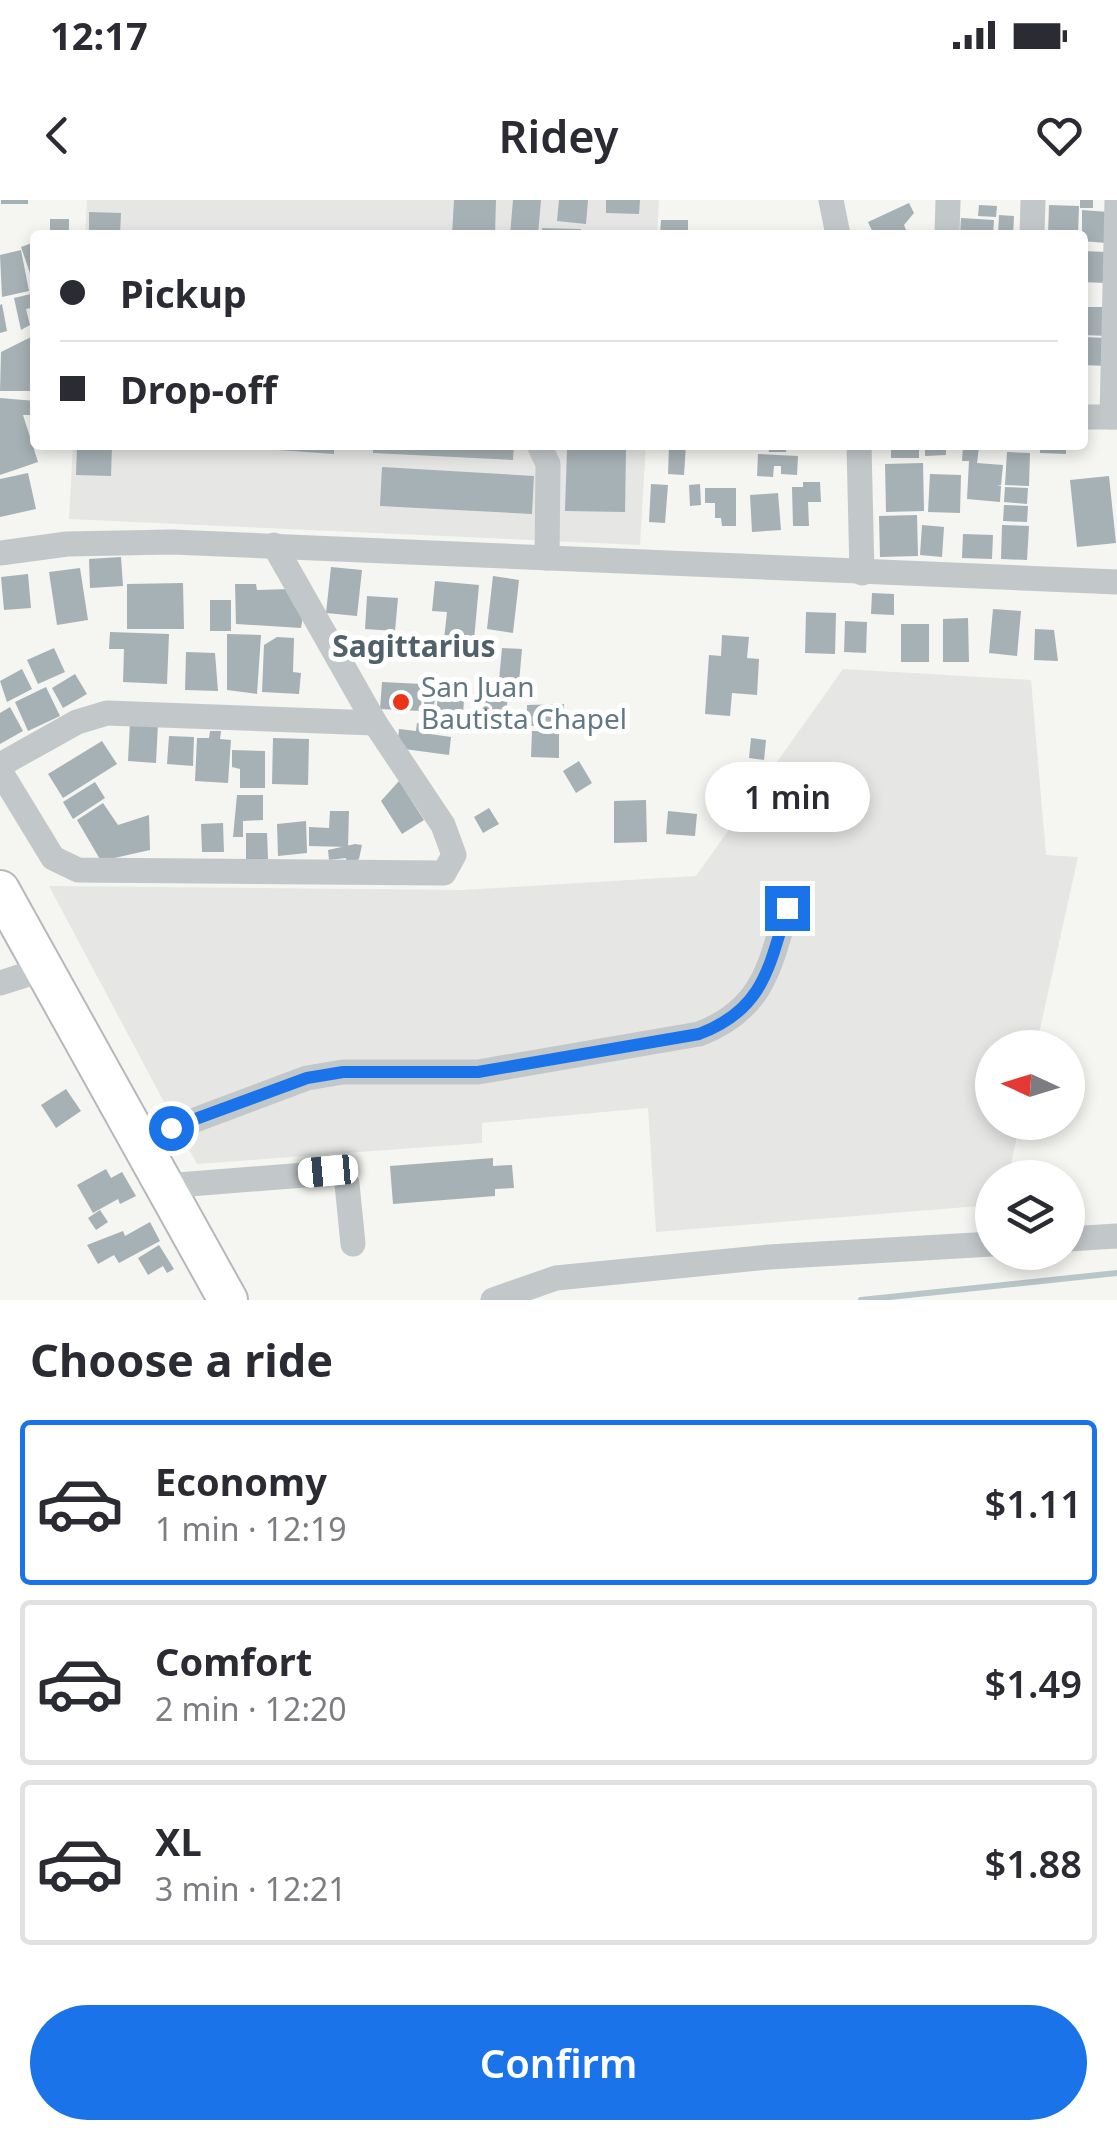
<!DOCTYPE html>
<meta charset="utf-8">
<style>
:root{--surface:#fff;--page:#f7f7f7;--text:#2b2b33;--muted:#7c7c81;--line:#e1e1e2;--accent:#1a73e8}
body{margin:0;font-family:"Noto Sans",sans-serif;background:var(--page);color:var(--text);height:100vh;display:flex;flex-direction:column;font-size:38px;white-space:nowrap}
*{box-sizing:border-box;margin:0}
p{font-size:32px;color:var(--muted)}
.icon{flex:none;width:55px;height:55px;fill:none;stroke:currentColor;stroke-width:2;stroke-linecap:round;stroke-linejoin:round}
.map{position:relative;height:1100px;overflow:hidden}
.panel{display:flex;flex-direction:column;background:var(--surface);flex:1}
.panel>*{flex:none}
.top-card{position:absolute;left:30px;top:30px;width:1058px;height:220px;border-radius:10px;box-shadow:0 5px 15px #0003;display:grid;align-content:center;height:220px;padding:0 30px;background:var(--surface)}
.needle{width:65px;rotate:274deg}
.fabs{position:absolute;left:975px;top:830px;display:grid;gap:20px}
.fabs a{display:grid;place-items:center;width:110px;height:110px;border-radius:50%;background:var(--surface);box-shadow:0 5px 15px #0003;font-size:50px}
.end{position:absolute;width:45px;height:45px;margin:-22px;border:12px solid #1a73e8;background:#fff;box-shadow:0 0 0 5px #fff}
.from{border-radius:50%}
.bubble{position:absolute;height:70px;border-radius:35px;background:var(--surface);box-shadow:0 5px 15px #0003;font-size:32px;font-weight:600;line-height:70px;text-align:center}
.car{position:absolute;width:30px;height:60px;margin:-30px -15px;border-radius:12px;box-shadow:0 0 8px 2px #0007;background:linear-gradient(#fff 24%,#345 0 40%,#fff 0 76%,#345 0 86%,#fff 0)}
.top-card b{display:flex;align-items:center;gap:35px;height:95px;font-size:38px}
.top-card b+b{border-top:2px solid var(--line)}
.top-card i{width:25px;height:25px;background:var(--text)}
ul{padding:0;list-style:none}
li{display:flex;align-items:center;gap:30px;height:165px;margin:0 20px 15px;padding:0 10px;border:5px solid var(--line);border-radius:10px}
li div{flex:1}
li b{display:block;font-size:38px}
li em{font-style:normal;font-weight:600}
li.current{border-color:var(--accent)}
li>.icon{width:90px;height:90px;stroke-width:1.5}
h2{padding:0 30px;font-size:45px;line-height:120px}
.action{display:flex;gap:20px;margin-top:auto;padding:20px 30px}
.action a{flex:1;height:115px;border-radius:60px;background:var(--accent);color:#fff;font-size:40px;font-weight:600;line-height:115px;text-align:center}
.status{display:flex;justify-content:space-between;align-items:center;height:70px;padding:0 50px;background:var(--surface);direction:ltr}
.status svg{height:28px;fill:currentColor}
header{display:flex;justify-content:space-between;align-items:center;height:130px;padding:0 30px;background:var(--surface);font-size:45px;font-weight:600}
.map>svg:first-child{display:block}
</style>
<div class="status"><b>12:17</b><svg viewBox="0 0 49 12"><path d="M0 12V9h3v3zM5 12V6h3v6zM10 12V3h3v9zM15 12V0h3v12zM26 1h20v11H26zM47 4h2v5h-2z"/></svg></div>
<header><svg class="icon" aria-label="back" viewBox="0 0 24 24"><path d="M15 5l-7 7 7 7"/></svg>Ridey<svg class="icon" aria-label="heart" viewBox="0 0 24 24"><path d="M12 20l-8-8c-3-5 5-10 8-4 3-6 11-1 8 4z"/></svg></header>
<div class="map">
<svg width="1117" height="1100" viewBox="0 0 1117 1100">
<rect width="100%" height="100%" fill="#f5f5f1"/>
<g fill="#e6e6e5">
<polygon points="87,0 659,0 657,35 85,35"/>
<polygon points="73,245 646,245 640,345 69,319"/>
<polygon points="843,469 1031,480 1046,655 1078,657 1036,847 992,848 992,922 1020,923 1008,977 992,978 992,1005 656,1032 648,908 482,923 482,943 197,964 49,686 462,690 696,676"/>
</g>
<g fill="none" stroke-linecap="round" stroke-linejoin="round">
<polyline stroke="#b7c6c8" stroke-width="6" points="861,1100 1117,1073"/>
</g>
<g fill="#a6b1b5">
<rect x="1" y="0" width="27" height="4"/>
<polygon points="454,0 496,0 495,35 452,35"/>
<polygon points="513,0 541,0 538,35 510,35"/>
<polygon points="559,0 588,0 586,24 557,21"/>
<polygon points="606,0 640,0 639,14 606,13"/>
<rect x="1080" y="0" width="13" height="8"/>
<polygon points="909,3 914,13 904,25 906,30 874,35 868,22"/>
<polygon points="979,5 997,6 996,17 978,16"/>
<polygon points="1049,5 1079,6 1078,35 1048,35"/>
<polygon points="1082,10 1108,12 1106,43 1082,41"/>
<polygon points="89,12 121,13 120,35 89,35"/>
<polygon points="999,15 1014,16 1013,35 998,35"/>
<polygon points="961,18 994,20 993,35 960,35"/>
<rect x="50" y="19" width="19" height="16"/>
<polygon points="661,20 688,20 688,35 660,35"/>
<polygon points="542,28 581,29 581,35 542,35"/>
<polygon points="35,42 35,78 32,79 21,47"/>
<polygon points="21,50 29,91 2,97 0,55"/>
<polygon points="1082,51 1106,52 1105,83 1082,82"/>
<polygon points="35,93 35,107 26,109 30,125 21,130 14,98"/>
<polygon points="2,104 7,131 0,133 0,105"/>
<polygon points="1082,107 1110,107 1109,136 1082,135"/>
<polygon points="35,135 35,191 0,191 1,152"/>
<polygon points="1082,137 1110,138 1108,166 1082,165"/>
<polygon points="0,198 35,201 35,215 23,215 38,262 0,275"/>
<polygon points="77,245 112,245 111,276 76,275"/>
<polygon points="208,245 334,245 334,254"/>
<polygon points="373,245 514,245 513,260 373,253"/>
<polygon points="669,245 686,245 684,275 668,274"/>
<polygon points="768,245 786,245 786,252 769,252"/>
<rect x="891" y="245" width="28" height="13"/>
<polygon points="925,245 946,245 946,255 925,256"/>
<polygon points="1040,245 1066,245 1066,254 1040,253"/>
<polygon points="963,246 979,247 977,263 1003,265 1001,285 997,285 1001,286 1000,302 967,299 969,261 962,261"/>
<polygon points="567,249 626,250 625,312 565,311"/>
<polygon points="1007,252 1030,253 1029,286 1005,285"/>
<polygon points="758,254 798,256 797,275 781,274 781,266 774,266 773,277 757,276"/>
<polygon points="923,263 924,311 886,312 885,264"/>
<polygon points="382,267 534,276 532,314 380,306"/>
<polygon points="28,273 36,309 0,317 0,279"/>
<polygon points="930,274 961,275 960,313 928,312"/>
<polygon points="1109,276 1116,343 1077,347 1070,280"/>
<polygon points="803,282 820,282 821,302 808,302 809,326 793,326 792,287 803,287"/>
<polygon points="651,284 668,285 665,323 649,322"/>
<polygon points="700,284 701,305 690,306 689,285"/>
<polygon points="1005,287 1028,288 1027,304 1004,302"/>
<polygon points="705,288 736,288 736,326 722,326 721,318 715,318 715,303 705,303"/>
<polygon points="778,293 781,330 752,332 750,295"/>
<polygon points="1004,305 1028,306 1027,322 1003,321"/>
<polygon points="917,315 918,356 880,357 879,316"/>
<polygon points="922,325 944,327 942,357 920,355"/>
<polygon points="1002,325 1029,326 1027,360 1001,359"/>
<polygon points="963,334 993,335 992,359 962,358"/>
<polygon points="121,357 123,386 90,388 89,359"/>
<polygon points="331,367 362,370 357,416 326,413"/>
<polygon points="80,368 88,420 57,425 49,372"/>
<polygon points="28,374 31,408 4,410 1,377"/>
<polygon points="493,376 519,380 513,433 487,429"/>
<polygon points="435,381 479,385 473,451 443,448 447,412 432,411"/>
<polygon points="183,383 184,429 127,429 127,384"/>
<polygon points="235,384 256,384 257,390 291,389 304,410 301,428 236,424"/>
<polygon points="872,393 894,394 894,415 871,414"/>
<polygon points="367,396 398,398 395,431 365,429"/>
<rect x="210" y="400" width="21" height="31"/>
<polygon points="993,409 1021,411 1017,456 989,453"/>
<polygon points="806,412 836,413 835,454 805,453"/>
<polygon points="968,418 969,462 943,462 943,419"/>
<polygon points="845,421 867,422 866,453 844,452"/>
<rect x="901" y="424" width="28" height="38"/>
<polygon points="1035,429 1054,430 1058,461 1034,460"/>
<polygon points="110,432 169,434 167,484 123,482 124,449 109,449"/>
<polygon points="227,434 261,435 257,494 227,490"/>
<polygon points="722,435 749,437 747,458 759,459 757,495 732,493 730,516 705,514 709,455 721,456"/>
<polygon points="277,437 294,438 293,472 301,473 299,494 262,492 264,445"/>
<polygon points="54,448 65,472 38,484 27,460"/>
<polygon points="502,448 522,449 519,482 499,480"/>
<polygon points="186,452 215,453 218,491 185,490"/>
<polygon points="22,469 32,489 7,502 0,481"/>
<polygon points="75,474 87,494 63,508 52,488"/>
<polygon points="382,482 422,484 421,511 380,509"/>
<polygon points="426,482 437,483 434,506 424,505"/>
<polygon points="438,485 465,487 462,527 436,526"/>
<polygon points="481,485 508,486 506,529 480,528"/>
<polygon points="46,487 60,516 28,531 15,502"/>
<polygon points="564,504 564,525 527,526 527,505"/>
<polygon points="10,507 23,531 0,544 0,513"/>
<polygon points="130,522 158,523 156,563 128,561"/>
<polygon points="417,523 431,525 430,534 451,537 449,555 397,548 399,529 416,531"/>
<polygon points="210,531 221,531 220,539 231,540 228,583 195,581 197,538 209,538"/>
<polygon points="532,531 559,532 559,558 531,557"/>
<polygon points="169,536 194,537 193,566 167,564"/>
<polygon points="273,538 309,539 308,585 272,584"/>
<polygon points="751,538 766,540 764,560 749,558"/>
<polygon points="102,541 117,564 63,598 48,574"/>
<polygon points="232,550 265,551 265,588 240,588 240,569 232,567"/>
<polygon points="579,561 592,583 576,593 563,571"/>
<polygon points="399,581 424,620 402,634 381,601"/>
<polygon points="95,582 105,598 73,619 63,602"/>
<polygon points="237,595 263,595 263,620 243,621 243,637 233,637"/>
<polygon points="646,600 647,642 614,643 614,601"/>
<polygon points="103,603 118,625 149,615 150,650 101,661 77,620"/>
<polygon points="489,608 499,624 483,633 474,617"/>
<polygon points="330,611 349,611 348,647 309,646 309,627 329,628"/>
<polygon points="668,611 697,614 695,636 666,634"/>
<polygon points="306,621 307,653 278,656 277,624"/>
<polygon points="223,623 224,652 202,652 201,624"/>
<polygon points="246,633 267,633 268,659 246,660"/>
<polygon points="355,644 362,645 359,659 347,665 346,658 329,660 328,650"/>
<polygon points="66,889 81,911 56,928 41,905"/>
<polygon points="493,958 493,966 512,965 514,988 495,989 495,996 393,1004 390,966"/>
<polygon points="106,969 111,978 122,972 136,996 120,1004 118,999 93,1013 77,985"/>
<polygon points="100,1010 108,1022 96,1030 88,1018"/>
<polygon points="150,1022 160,1041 119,1063 114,1055 98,1064 87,1045 123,1031 125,1036"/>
<polygon points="159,1045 174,1069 167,1073 163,1066 148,1075 138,1058"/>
</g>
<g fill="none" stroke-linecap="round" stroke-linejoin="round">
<defs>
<polyline id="highway" points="0,690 228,1100"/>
</defs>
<use href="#highway" stroke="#b4b9bb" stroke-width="42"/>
<g stroke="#c2c7c9" stroke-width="25">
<polyline points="831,0 838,35"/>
<polyline points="947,35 948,0"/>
<polyline points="1032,35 1033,0"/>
<polyline points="1082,217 1117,217"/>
<polyline points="1112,217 1117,0"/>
<polyline points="539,245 548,264 547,358"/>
<polyline points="859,245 862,373"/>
<polyline points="0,353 67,344 172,342 1117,382"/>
<polyline points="0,565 77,522 107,513 375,523"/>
<polyline points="0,571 53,658 78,670 444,673 454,655 443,625 375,523 274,345"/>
<polyline points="0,783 44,769"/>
<path d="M139,941L307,878L343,872H478L699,834C762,810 770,768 787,707"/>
<polyline points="165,986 342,972 347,984 353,1044"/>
<polyline points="1068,1039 1117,1036"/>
<polyline points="493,1100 556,1078 769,1057 992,1044"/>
</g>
<use href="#highway" stroke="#fff" stroke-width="38"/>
</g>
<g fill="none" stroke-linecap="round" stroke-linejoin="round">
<path stroke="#1a73e8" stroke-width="12" d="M171,928L307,878L343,872H478L699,834C763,810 769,768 787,708"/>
</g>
<circle fill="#ee3418" stroke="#fff" stroke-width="4" cx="401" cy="502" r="10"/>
<g text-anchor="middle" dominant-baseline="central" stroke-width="10" stroke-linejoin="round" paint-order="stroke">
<g font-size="28" fill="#627984" stroke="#fff" text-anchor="start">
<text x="421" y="486">San Juan<tspan x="421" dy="32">Bautista Chapel</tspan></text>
</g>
<g font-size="30" font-weight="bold" fill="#516169" stroke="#fff">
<text x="414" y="445">Sagittarius</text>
</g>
</g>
</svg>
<div class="fabs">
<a><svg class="needle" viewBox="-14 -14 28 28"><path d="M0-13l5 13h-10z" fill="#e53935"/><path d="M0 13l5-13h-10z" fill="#7c7c81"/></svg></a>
<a><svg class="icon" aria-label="layers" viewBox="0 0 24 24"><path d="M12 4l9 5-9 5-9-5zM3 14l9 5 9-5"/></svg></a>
</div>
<i class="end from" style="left:171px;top:928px"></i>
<i class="end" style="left:787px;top:708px"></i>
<div class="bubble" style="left:705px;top:562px;width:165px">1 min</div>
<i class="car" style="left:328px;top:971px;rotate:265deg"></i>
<div class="top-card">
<b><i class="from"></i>Pickup</b>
<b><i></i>Drop-off</b>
</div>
</div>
<section class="panel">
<h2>Choose a ride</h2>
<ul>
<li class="current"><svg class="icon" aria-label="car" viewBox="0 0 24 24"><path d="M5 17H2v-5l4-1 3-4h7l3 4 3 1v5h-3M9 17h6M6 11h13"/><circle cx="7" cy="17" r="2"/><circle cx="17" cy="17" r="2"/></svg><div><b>Economy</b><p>1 min · 12:19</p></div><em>$1.11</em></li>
<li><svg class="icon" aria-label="car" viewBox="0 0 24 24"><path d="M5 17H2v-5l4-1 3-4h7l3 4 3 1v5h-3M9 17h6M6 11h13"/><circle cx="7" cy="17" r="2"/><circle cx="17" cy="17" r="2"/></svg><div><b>Comfort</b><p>2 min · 12:20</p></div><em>$1.49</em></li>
<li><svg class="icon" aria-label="car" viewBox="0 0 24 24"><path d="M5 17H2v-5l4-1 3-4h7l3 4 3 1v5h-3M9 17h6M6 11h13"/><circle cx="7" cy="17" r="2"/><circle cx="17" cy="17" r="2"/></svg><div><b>XL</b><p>3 min · 12:21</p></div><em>$1.88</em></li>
</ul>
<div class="action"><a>Confirm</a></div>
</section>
